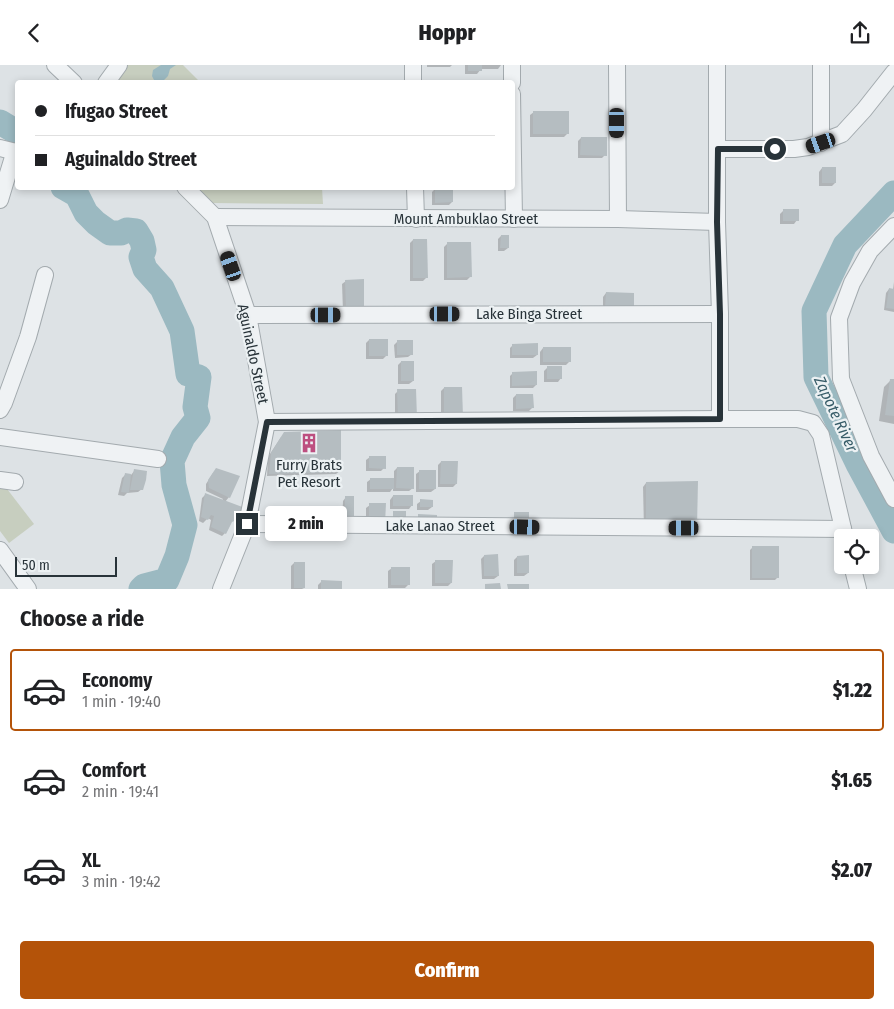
<!DOCTYPE html>
<meta charset="utf-8">
<style>
:root{--surface:#fff;--page:#f2f2f2;--text:#202124;--muted:#757577;--line:#e0e0e0;--accent:#b45309}
body{margin:0;font-family:"Fira Sans Condensed",sans-serif;background:var(--page);color:var(--text);height:100vh;display:flex;flex-direction:column;font-size:19px;white-space:nowrap}
*{box-sizing:border-box;margin:0}
p{font-size:16px;color:var(--muted)}
.icon{flex:none;width:28px;height:28px;fill:none;stroke:currentColor;stroke-width:2;stroke-linecap:round;stroke-linejoin:round}
.map{position:relative;height:524px;overflow:hidden}
.sheet{display:flex;flex-direction:column;background:var(--surface);flex:1}
.sheet>*{flex:none}
.guide{position:absolute;left:15px;top:15px;width:500px;height:110px;border-radius:5px;box-shadow:0 2px 8px #0003;display:grid;align-content:center;height:110px;padding:0 20px;background:var(--surface)}
.buttons{position:absolute;left:834px;top:464px;display:grid;gap:10px}
.buttons a{display:grid;place-items:center;width:45px;height:45px;border-radius:5px;background:var(--surface);box-shadow:0 2px 8px #0003;font-size:25px}
.scale{position:absolute;left:15px;bottom:12px;width:102px;box-sizing:border-box;padding-left:5px;border:2px solid #283339;border-top:0;font-size:14px;line-height:18px;white-space:nowrap;color:#283339;-webkit-text-stroke:4px #ecf1f3;paint-order:stroke}
.end{position:absolute;width:22px;height:22px;margin:-11px;border:6px solid #283339;background:#fff;box-shadow:0 0 0 2px #fff}
.from{border-radius:50%}
.bubble{position:absolute;height:35px;border-radius:5px;background:var(--surface);box-shadow:0 2px 8px #0003;font-size:16px;font-weight:800;line-height:35px;text-align:center}
.car{position:absolute;width:15px;height:30px;margin:-15px -8px;border-radius:6px;box-shadow:0 0 4px 1px #0007;background:linear-gradient(#222 24%,#8ab4d8 0 40%,#222 0 76%,#8ab4d8 0 86%,#222 0)}
.guide b{display:flex;align-items:center;gap:18px;height:48px;font-size:19px}
.guide b+b{border-top:1px solid var(--line)}
.guide i{width:12px;height:12px;background:var(--text)}
ul{padding:0;list-style:none}
li{display:flex;align-items:center;gap:15px;height:82px;margin:0 10px 8px;padding:0 10px;border:2px solid transparent;border-radius:5px}
li div{flex:1}
li b{display:block;font-size:19px}
li em{font-style:normal;font-weight:800}
li.on{border-color:var(--accent)}
li>.icon{width:45px;height:45px;stroke-width:1.5}
h2{padding:0 20px;font-size:22px;line-height:60px}
.action{display:flex;gap:10px;margin-top:auto;padding:10px 20px}
.action a{flex:1;height:58px;border-radius:5px;background:var(--accent);color:#fff;font-size:20px;font-weight:800;line-height:58px;text-align:center}
header{display:flex;justify-content:space-between;align-items:center;height:65px;padding:0 20px;background:var(--surface);font-size:22px;font-weight:800}
.map>svg:first-child{display:block}
</style>
<header><svg class="icon" aria-label="back" viewBox="0 0 24 24"><path d="M15 5l-7 7 7 7"/></svg>Hoppr<svg class="icon" aria-label="share" viewBox="0 0 24 24"><path d="M12 15V3M7 8l5-5 5 5M5 13v7h14v-7"/></svg></header>
<div class="map">
<svg width="894" height="524" viewBox="0 0 894 524">
<rect width="100%" height="100%" fill="#dde2e5"/>
<g fill="#c7cebf">
<polygon points="125,0 183,0 199,16 206,17 111,18"/>
<polygon points="197,123 322,123 323,139 211,138"/>
<polygon points="4,420 34,459 9,478 0,466 0,423"/>
</g>
<polygon fill="#9bb9c1" points="161,0 176,0 170,4 168,11 162,17 154,15 152,11 153,5"/>
<g fill="#0003">
<polygon points="427,0 452,0 450,2 427,2"/>
<polygon points="465,0 501,0 498,4 481,4 477,9 465,9"/>
<polygon points="534,47 567,69 564,72 530,72 530,50"/>
<polygon points="581,73 605,90 602,93 578,93 578,76"/>
<polygon points="822,103 835,118 832,121 819,121 819,107"/>
<polygon points="436,123 452,137 449,140 432,140 432,127"/>
<polygon points="784,145 797,155 794,159 780,159 780,149"/>
<polygon points="501,171 508,183 504,186 498,186 498,174"/>
<polygon points="413,175 426,213 423,216 410,216 410,178"/>
<polygon points="447,179 470,212 467,215 444,215 444,182"/>
<polygon points="346,216 363,242 343,246 342,219"/>
<polygon points="894,217 894,247 884,245 886,228 889,224 893,225"/>
<polygon points="606,228 632,229 603,245 603,232"/>
<polygon points="369,275 386,291 383,294 366,294 366,278"/>
<polygon points="398,276 412,289 408,292 395,293 394,280"/>
<polygon points="513,280 537,290 533,293 510,293 510,283"/>
<polygon points="543,283 570,296 566,300 540,300 540,287"/>
<polygon points="401,297 413,316 409,319 398,319 398,300"/>
<polygon points="547,303 561,313 558,317 544,317 544,306"/>
<polygon points="513,308 536,320 533,323 510,323 510,311"/>
<polygon points="891,315 894,316 894,359 879,356 884,322"/>
<polygon points="444,323 461,323 441,355 441,326"/>
<polygon points="398,326 415,352 395,356 395,329"/>
<polygon points="516,330 532,343 529,346 513,346 513,333"/>
<polygon points="281,372 340,406 336,409 267,411 268,392"/>
<polygon points="370,392 384,403 381,406 366,406 366,395"/>
<polygon points="441,397 456,419 453,422 438,422 438,400"/>
<polygon points="397,403 413,423 409,426 393,426 393,423 390,427 367,427 367,417 371,414 394,414 394,406"/>
<polygon points="135,405 142,424 138,427 127,428 124,431 118,430 122,413 125,410 131,410"/>
<polygon points="420,406 435,424 431,427 416,427 416,409"/>
<polygon points="213,408 229,432 225,437 225,468 222,471 209,465 211,455 208,453 203,458 199,456 202,433 205,430 222,436 223,434 206,426 206,419"/>
<polygon points="646,418 696,461 644,464 643,422"/>
<polygon points="393,431 412,440 409,444 390,444 390,435"/>
<polygon points="346,432 353,432 342,458 343,436"/>
<polygon points="421,436 432,442 428,445 417,445 417,439"/>
<polygon points="370,440 384,440 366,462 366,443"/>
<polygon points="753,482 778,512 775,515 750,515 750,485"/>
<polygon points="484,491 498,511 494,514 482,514 481,494"/>
<polygon points="517,492 528,508 524,511 514,511 514,495"/>
<polygon points="436,496 451,518 448,521 432,521 432,499"/>
<polygon points="294,498 304,523 302,524 291,524 291,501"/>
<polygon points="392,503 408,520 405,523 388,523 388,506"/>
<polygon points="321,517 341,517 341,524 318,524 318,520"/>
</g>
<g fill="none" stroke-linecap="round" stroke-linejoin="round">
<g stroke="#9bb9c1" stroke-width="25">
<polyline points="0,57 18,68"/>
<polyline points="63,122 77,130 86,148 96,158 110,168 121,168 127,165 136,166 142,176 144,185 141,192 145,204 162,223 182,266 188,309 199,312 195,342 198,353 183,372 172,396 174,420 185,460 177,491 167,515 144,521 141,524"/>
<polyline points="894,128 845,180 814,246 816,312 858,399 894,466"/>
</g>
</g>
<g fill="#b5bdc1">
<rect x="468" y="0" width="14" height="6"/>
<rect x="533" y="46" width="36" height="23"/>
<polygon points="581,72 607,72 607,91 580,90"/>
<rect x="822" y="102" width="14" height="16"/>
<polygon points="435,122 453,122 453,137 435,138"/>
<rect x="783" y="144" width="16" height="12"/>
<polygon points="501,170 509,170 509,183 500,183"/>
<polygon points="413,174 427,174 428,213 413,213"/>
<polygon points="447,177 471,177 472,212 447,213"/>
<polygon points="364,214 364,243 346,243 345,215"/>
<polygon points="889,223 894,224 894,244 886,243"/>
<polygon points="606,227 634,228 634,243 605,243"/>
<rect x="369" y="274" width="19" height="17"/>
<rect x="397" y="275" width="16" height="15"/>
<polygon points="538,278 538,290 512,290 512,279"/>
<rect x="543" y="282" width="28" height="15"/>
<rect x="401" y="296" width="13" height="20"/>
<rect x="547" y="301" width="15" height="13"/>
<polygon points="537,306 537,320 512,321 512,307"/>
<polygon points="890,314 894,314 894,351 885,350"/>
<polygon points="444,322 462,322 463,352 444,353"/>
<polygon points="397,324 416,324 417,353 398,353"/>
<polygon points="516,329 533,329 534,343 516,344"/>
<polygon points="341,365 341,407 269,409 271,388 284,367"/>
<polygon points="369,391 386,391 386,404 369,403"/>
<polygon points="441,396 458,396 457,419 440,419"/>
<polygon points="397,402 414,402 414,424 396,423"/>
<polygon points="216,403 240,411 230,433 209,423 208,415"/>
<polygon points="134,404 147,406 146,415 143,425 130,425"/>
<rect x="419" y="405" width="17" height="19"/>
<polygon points="125,408 131,409 129,428 121,427"/>
<rect x="370" y="413" width="24" height="11"/>
<polygon points="698,416 697,462 646,461 646,417"/>
<polygon points="205,428 245,443 239,454 232,457 226,469 211,462 214,451 211,450 208,455 201,452"/>
<rect x="393" y="430" width="20" height="11"/>
<rect x="345" y="431" width="9" height="25"/>
<polygon points="420,434 433,435 433,442 420,442"/>
<polygon points="369,438 386,438 385,459 369,459"/>
<polygon points="393,446 406,446 406,459 393,458"/>
<rect x="514" y="447" width="15" height="12"/>
<polygon points="418,449 437,450 437,459 418,459"/>
<rect x="752" y="481" width="27" height="32"/>
<polygon points="498,489 499,511 484,511 484,490"/>
<polygon points="529,490 529,508 517,508 517,491"/>
<polygon points="435,495 453,495 452,518 435,518"/>
<rect x="294" y="497" width="11" height="26"/>
<rect x="391" y="502" width="19" height="18"/>
<polygon points="321,515 342,516 342,524 321,524"/>
<polygon points="500,518 501,524 485,524 485,519"/>
<polygon points="507,519 529,519 529,524 508,524"/>
</g>
<g fill="none" stroke-linecap="round" stroke-linejoin="round">
<defs>
<g id="minor">
<polyline points="55,0 74,18"/>
<polyline points="413,0 413,18"/>
<polyline points="512,0 512,18"/>
<polyline points="617,0 618,154"/>
<polyline points="717,0 717,157 720,249 720,354 798,354 813,358 821,370 845,472"/>
<polyline points="821,0 821,78"/>
<polyline points="106,18 119,0"/>
<polyline points="512,29 514,154"/>
<polyline points="0,83 16,87"/>
<polyline points="718,84 794,84 808,82 842,69 864,45 894,7"/>
<polyline points="185,122 215,152 248,250 267,357 247,459 221,524"/>
<polyline points="415,122 416,154"/>
<polyline points="0,135 13,92 18,86"/>
<polyline points="215,152 618,154 717,157"/>
<polyline points="894,161 870,186 852,218 839,253 841,314 871,391 894,434"/>
<polyline points="248,250 720,249"/>
<polyline points="0,345 4,338 28,272 45,210"/>
<polyline points="267,357 720,354"/>
<polyline points="0,372 158,394"/>
<polyline points="0,415 15,417"/>
<polyline points="247,459 843,464"/>
<polyline points="0,485 28,524"/>
<polyline points="852,500 858,524"/>
</g>
</defs>
<use href="#minor" stroke="#a3aaae" stroke-width="18"/>
<use href="#minor" stroke="#eff2f4" stroke-width="16"/>
</g>
<g fill="none" stroke-linecap="round" stroke-linejoin="round">
<polyline stroke="#283339" stroke-width="6" points="247,459 267,357 720,354 720,249 717,157 718,84 775,84"/>
</g>
<defs>
<symbol id="building-bare" viewBox="-9 -9 18 18"><path d="M-4-6H4V6H1V3H-1V6H-4ZM-2.5-4.3h1.7v1.8h-1.7ZM.8-4.3h1.7v1.8H.8ZM-2.5-1h1.7V.8h-1.7ZM.8-1h1.7V.8H.8Z" fill="#bd4f80" stroke="#ecf1f3" stroke-width="2.5" paint-order="stroke"/></symbol>
</defs>
<g fill-rule="evenodd">
<use href="#building-bare" x="295" y="364" width="28" height="28"/>
</g>
<g text-anchor="middle" dominant-baseline="central" stroke-width="4.5" stroke-linejoin="round" paint-order="stroke">
<g font-size="15" fill="#283339" stroke="#ecf1f3">
<text x="466" y="154">Mount Ambuklao Street</text>
<text x="529" y="249">Lake Binga Street</text>
<text transform="translate(253 289) rotate(78)">Aguinaldo Street</text>
<text x="440" y="461">Lake Lanao Street</text>
</g>
<g font-size="15" fill="#283339" stroke="#ecf1f3">
<text x="309" y="400">Furry Brats<tspan x="309" dy="17">Pet Resort</tspan></text>
</g>
<g font-size="16" font-style="italic" fill="#375c68" stroke="#ecf1f3">
<text transform="translate(836 349) rotate(65)">Zapote River</text>
</g>
</g>
</svg>
<div class="buttons">
<a><svg class="icon" aria-label="locate" viewBox="0 0 24 24"><circle cx="12" cy="12" r="6"/><path d="M12 2v4M12 18v4M2 12h4M18 12h4"/></svg></a>
</div>
<div class="scale">50 m</div>
<i class="end from" style="left:775px;top:84px"></i>
<i class="end" style="left:247px;top:459px"></i>
<div class="bubble" style="left:265px;top:441px;width:82px">2 min</div>
<i class="car" style="left:617px;top:58px;rotate:180deg"></i>
<i class="car" style="left:821px;top:78px;rotate:251deg"></i>
<i class="car" style="left:231px;top:201px;rotate:341deg"></i>
<i class="car" style="left:445px;top:249px;rotate:90deg"></i>
<i class="car" style="left:326px;top:250px;rotate:90deg"></i>
<i class="car" style="left:525px;top:462px;rotate:91deg"></i>
<i class="car" style="left:684px;top:463px;rotate:270deg"></i>
<div class="guide">
<b><i class="from"></i>Ifugao Street</b>
<b><i></i>Aguinaldo Street</b>
</div>
</div>
<section class="sheet">
<h2>Choose a ride</h2>
<ul>
<li class="on"><svg class="icon" aria-label="car" viewBox="0 0 24 24"><path d="M5 17H2v-5l4-1 3-4h7l3 4 3 1v5h-3M9 17h6M6 11h13"/><circle cx="7" cy="17" r="2"/><circle cx="17" cy="17" r="2"/></svg><div><b>Economy</b><p>1 min · 19:40</p></div><em>$1.22</em></li>
<li><svg class="icon" aria-label="car" viewBox="0 0 24 24"><path d="M5 17H2v-5l4-1 3-4h7l3 4 3 1v5h-3M9 17h6M6 11h13"/><circle cx="7" cy="17" r="2"/><circle cx="17" cy="17" r="2"/></svg><div><b>Comfort</b><p>2 min · 19:41</p></div><em>$1.65</em></li>
<li><svg class="icon" aria-label="car" viewBox="0 0 24 24"><path d="M5 17H2v-5l4-1 3-4h7l3 4 3 1v5h-3M9 17h6M6 11h13"/><circle cx="7" cy="17" r="2"/><circle cx="17" cy="17" r="2"/></svg><div><b>XL</b><p>3 min · 19:42</p></div><em>$2.07</em></li>
</ul>
<div class="action"><a>Confirm</a></div>
</section>
